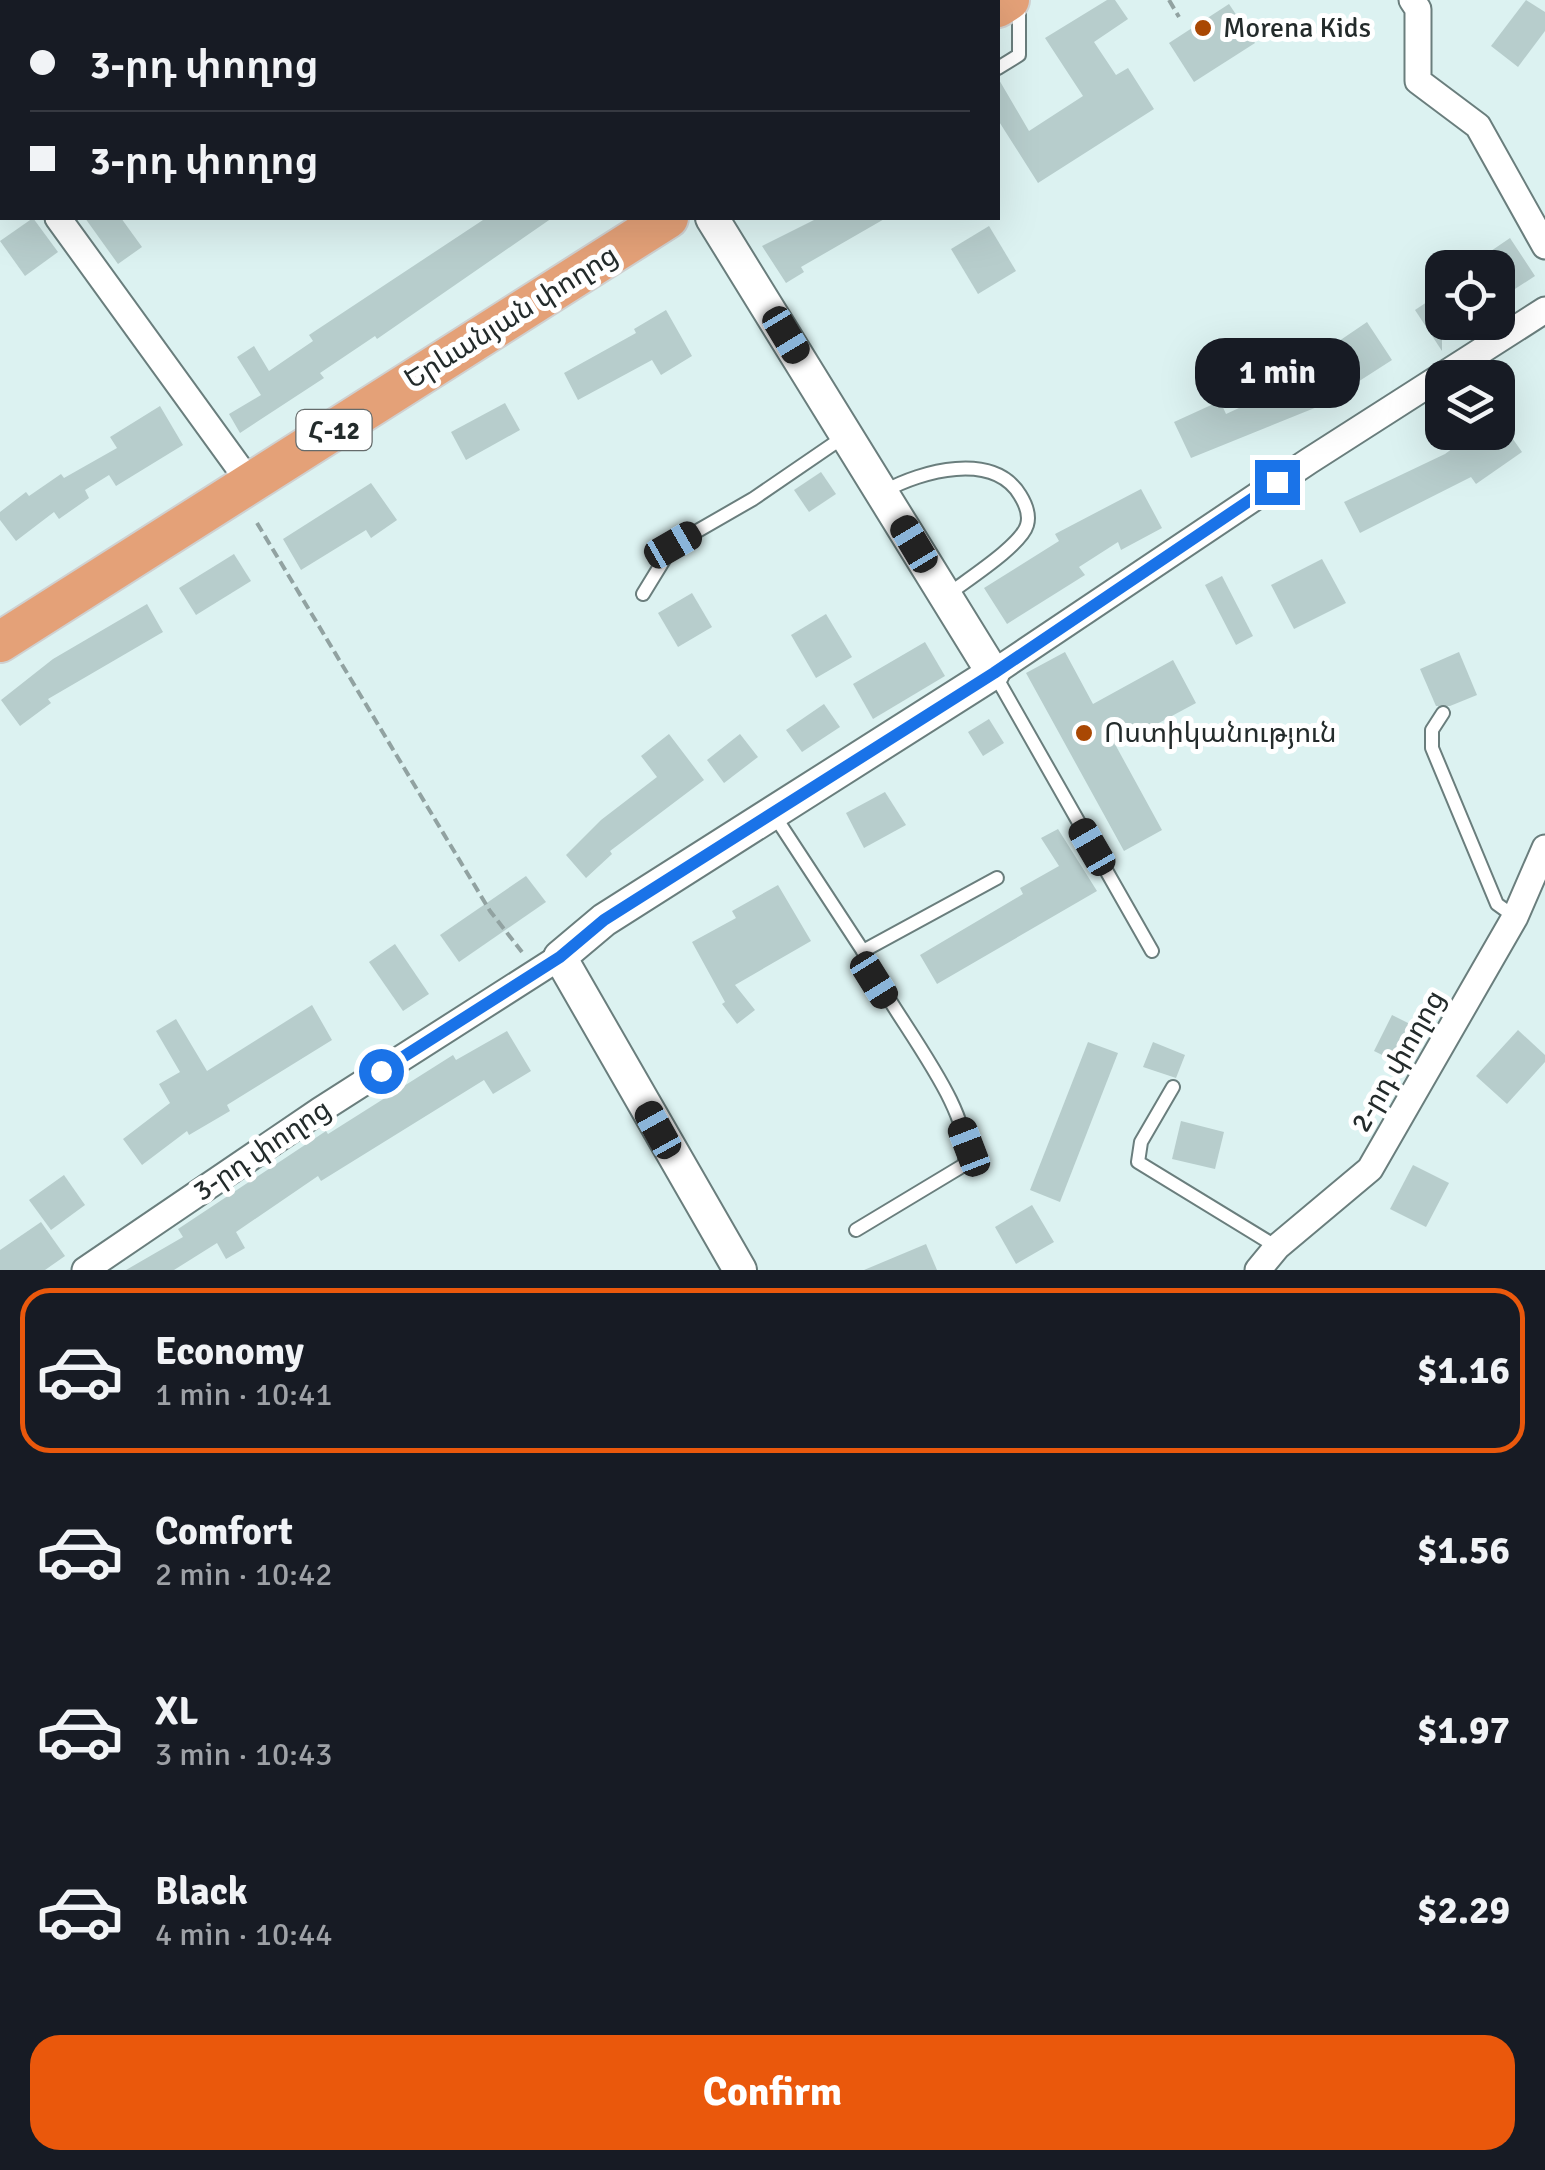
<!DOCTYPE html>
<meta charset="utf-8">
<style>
:root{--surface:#171b24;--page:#242831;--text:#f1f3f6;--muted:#9ea1a6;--line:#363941;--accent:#ea580c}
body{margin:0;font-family:Signika,"Noto Sans Armenian",sans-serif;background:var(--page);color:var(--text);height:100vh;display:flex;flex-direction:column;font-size:38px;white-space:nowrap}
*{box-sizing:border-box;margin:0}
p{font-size:32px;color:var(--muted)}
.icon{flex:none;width:55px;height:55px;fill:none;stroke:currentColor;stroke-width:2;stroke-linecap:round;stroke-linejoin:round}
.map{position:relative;height:1270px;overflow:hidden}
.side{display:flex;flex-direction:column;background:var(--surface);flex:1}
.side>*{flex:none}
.guide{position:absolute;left:0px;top:0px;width:1000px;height:220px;box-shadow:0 10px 40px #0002;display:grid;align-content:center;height:220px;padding:0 30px;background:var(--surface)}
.tools{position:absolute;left:1425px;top:250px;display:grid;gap:20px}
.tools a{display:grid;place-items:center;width:90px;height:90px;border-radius:20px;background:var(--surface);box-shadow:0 10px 40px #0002;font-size:50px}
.end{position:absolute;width:45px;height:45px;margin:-22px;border:12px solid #1a73e8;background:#fff;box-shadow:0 0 0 5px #fff}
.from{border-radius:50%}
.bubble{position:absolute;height:70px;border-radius:30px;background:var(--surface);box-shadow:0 10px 40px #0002;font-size:32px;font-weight:800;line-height:70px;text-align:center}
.car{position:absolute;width:30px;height:60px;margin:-30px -15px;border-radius:12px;box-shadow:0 0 8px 2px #0007;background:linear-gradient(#222 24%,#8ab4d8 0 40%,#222 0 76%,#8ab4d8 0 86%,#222 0)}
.guide b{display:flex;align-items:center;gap:35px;height:95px;font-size:38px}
.guide b+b{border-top:2px solid var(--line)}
.guide i{width:25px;height:25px;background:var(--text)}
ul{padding:18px 0 0;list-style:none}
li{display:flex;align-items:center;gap:30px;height:165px;margin:0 20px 15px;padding:0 10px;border:5px solid transparent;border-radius:30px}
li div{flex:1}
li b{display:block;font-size:38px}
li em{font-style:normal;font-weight:800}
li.active{border-color:var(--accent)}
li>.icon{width:90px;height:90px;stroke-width:1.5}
.action{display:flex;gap:20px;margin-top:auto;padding:20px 30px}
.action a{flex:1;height:115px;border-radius:30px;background:var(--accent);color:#fff;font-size:40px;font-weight:800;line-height:115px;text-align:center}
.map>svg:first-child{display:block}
</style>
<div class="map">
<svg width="1545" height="1270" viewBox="0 0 1545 1270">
<rect width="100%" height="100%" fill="#dcf2f1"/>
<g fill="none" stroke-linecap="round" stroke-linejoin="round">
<g stroke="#68a9a5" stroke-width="8">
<polyline points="99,2 103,0"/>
<polyline points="0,76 2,74"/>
</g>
</g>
<g fill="#b7cdcc">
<polygon points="1107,0 1115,0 1128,19 1094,42 1116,75 1128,68 1154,109 1038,183 998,120 998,78 1029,131 1083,96 1045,38"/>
<polygon points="1526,0 1545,12 1545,31 1518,67 1491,46"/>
<polygon points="1229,4 1255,43 1194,82 1169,43"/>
<polygon points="33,218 58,252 25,276 0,241"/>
<polygon points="85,218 121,218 142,247 118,264"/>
<polygon points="486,218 552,218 377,339 375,336 320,373 324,378 240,433 229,414 261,395 237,357 254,346 269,371 313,341 309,335"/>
<polygon points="818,218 886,218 801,267 804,272 786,283 762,246"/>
<polygon points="989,226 1016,271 978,294 951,249"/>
<polygon points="1510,238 1535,276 1498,300 1498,268 1466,268"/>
<polygon points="1442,292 1442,351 1415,310"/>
<polygon points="666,310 692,356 661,375 652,360 578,400 564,373 636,333 634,329"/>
<polygon points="1367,322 1392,360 1322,405 1191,458 1174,422 1220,401 1226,414 1304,378 1298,369"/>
<polygon points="505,403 520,430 466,460 451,432"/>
<polygon points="160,406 183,445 116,486 109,475 85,490 89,498 59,519 54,512 16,541 0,520 0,512 26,492 29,496 61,474 64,478 117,448 110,437"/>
<polygon points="1475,432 1508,432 1522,452 1476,484 1471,477 1360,533 1344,502 1445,454"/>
<polygon points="821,472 836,494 809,512 794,490"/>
<polygon points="371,483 397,520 371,538 366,530 301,570 283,539"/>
<polygon points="1141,489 1162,528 1121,550 1118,542 1079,567 1085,575 1007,624 984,588 1059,541 1055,534"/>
<polygon points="234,554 251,581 196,615 179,588"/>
<polygon points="1322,559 1346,603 1294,629 1271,585"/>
<polygon points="1222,576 1253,636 1236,645 1205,585"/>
<polygon points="692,593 712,627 678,647 658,613"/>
<polygon points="147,604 163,632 48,699 51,703 20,726 1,700 53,659"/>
<polygon points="826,614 852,657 816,678 791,635"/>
<polygon points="925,642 945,676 873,719 853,684"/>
<polygon points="1065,652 1093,704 1173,660 1196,703 1116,746 1162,830 1124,851 1026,673"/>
<polygon points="1459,652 1477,695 1450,706 1436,706 1420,669"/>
<polygon points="824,704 840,727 802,752 786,730"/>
<polygon points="989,719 1004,743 983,756 968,732"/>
<polygon points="669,734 704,780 610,851 612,854 586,878 566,855 601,820 657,777 641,756"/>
<polygon points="740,734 758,757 724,783 707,760"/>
<polygon points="885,792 906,825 864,848 846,813"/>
<polygon points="1058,829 1097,891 937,984 920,955 1023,894 1020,888 1059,866 1041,838"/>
<polygon points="526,876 546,902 459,962 440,935"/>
<polygon points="778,885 811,941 735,985 755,1010 737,1024 722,1004 725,1002 692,942 736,918 732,911"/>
<polygon points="395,944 429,994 403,1011 369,962"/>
<polygon points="312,1005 332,1040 227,1105 230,1111 189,1135 187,1131 142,1165 123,1139 170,1103 159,1084 180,1072 156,1031 176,1019 207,1071"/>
<polygon points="1392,1015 1422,1030 1405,1066 1374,1051"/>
<polygon points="1518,1030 1545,1055 1545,1062 1507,1104 1476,1076"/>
<polygon points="507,1031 531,1071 493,1094 484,1080 321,1181 318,1176 236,1232 245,1248 226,1259 217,1243 174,1270 126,1270 183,1237 178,1229 326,1131 328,1134 453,1055 456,1060"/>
<polygon points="1088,1042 1118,1053 1060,1202 1030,1190"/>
<polygon points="1153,1042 1185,1055 1176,1078 1143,1067"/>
<polygon points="1181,1121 1224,1132 1215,1169 1172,1159"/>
<polygon points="1413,1165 1449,1183 1426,1227 1390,1209"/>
<polygon points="64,1175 85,1205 51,1230 29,1200"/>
<polygon points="1032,1205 1054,1242 1016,1264 995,1227"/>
<polygon points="41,1222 65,1256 45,1270 0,1270 0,1250"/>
<polygon points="926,1244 937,1270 864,1270"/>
</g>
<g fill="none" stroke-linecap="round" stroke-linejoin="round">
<defs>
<g id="service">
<polyline points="998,68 1019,55 1019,3"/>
<path d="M885,491C921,471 993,451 1020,495C1025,503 1030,515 1027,525C1021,546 965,581 946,596"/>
<polyline points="643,594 673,545 753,499 845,436"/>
<polyline points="995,675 1152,951"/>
<polyline points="1443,713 1432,730 1432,748 1497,904 1515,917"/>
<polyline points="774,815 863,951 997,878"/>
<polyline points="1173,1087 1141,1142 1138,1162 1277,1247"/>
<path d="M856,1230L964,1165C979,1110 884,1007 863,951"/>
</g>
<g id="minor">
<polyline points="1412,0 1418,9 1418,81 1478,126 1545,246"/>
<polyline points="156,2 160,0"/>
<polyline points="0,101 2,100"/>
<polyline points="0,137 2,141"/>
<polyline points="58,218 250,483"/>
<polyline points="993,673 1309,461 1545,310"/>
<polyline points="85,1270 319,1111 560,957"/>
<polyline points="1258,1270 1277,1247 1370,1169 1515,917 1545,848"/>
</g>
<polyline id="tertiary" points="712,218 993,673 604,920 560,957 740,1270"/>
<g id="primary">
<polyline points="998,7 1009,0"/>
<polyline points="0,642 668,218"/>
</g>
</defs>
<use href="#service" stroke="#6a7e7d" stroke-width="16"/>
<use href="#minor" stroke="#6a7e7d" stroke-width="29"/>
<use href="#tertiary" stroke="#6a7e7d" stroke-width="36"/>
<use href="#primary" stroke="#cfd0d0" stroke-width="44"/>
<g stroke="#91a2a1" stroke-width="4" stroke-dasharray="10 5" stroke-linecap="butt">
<polyline points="1169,0 1179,17"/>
<polyline points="257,523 490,911 522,952"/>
</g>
<use href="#service" stroke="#fff" stroke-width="12"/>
<use href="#minor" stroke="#fff" stroke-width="25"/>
<use href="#tertiary" stroke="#fff" stroke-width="32"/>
<use href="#primary" stroke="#e4a178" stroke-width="40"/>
</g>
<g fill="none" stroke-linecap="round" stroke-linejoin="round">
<polyline stroke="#1a73e8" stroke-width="12" points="381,1071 560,957 604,920 994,673 1277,482"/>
</g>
<g fill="#a94803" stroke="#fff" stroke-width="4">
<circle cx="1203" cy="28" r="10"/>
<circle cx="1084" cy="733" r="10"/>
</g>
<g text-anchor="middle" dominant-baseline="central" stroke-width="10" stroke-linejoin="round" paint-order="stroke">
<rect fill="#fff" stroke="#656b6b" stroke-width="2.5" x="296.5" y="410" width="75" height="40" rx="8"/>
<g font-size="25" font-weight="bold" fill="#232b2b">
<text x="334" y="430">Հ-12</text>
</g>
<g font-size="28" fill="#232b2b" stroke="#fff" text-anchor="start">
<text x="1223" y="28">Morena Kids</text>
<text x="1104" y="733">Ոստիկանություն</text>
</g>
<g font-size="28" fill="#232b2b" stroke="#fff">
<text transform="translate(511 317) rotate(-32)">Երևանյան փողոց</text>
<text transform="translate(1398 1061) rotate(-60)">2-րդ փողոց</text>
<text transform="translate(262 1150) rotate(-34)">3-րդ փողոց</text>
</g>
</g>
</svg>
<div class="tools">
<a><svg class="icon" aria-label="locate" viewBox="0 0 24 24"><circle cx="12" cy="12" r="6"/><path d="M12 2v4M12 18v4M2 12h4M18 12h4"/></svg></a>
<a><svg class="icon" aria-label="layers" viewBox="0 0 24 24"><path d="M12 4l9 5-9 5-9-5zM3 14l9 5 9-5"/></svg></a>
</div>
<i class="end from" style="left:381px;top:1071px"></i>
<i class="end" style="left:1277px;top:482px"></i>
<div class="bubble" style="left:1195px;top:338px;width:165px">1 min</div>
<i class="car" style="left:786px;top:335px;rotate:149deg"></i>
<i class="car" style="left:914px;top:544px;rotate:329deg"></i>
<i class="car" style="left:673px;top:545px;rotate:60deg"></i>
<i class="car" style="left:1092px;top:847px;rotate:330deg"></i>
<i class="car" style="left:874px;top:980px;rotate:148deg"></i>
<i class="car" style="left:658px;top:1130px;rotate:331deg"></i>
<i class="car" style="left:969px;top:1147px;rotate:339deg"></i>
<div class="guide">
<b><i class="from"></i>3-րդ փողոց</b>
<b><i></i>3-րդ փողոց</b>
</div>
</div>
<section class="side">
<ul>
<li class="active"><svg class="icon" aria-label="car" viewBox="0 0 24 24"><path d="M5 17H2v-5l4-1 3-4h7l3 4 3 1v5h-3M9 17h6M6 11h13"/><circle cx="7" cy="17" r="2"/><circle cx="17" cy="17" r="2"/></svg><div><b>Economy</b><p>1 min · 10:41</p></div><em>$1.16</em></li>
<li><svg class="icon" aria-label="car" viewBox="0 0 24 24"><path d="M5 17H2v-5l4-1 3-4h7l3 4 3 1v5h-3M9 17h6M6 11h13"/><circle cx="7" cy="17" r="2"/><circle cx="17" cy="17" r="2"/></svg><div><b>Comfort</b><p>2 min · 10:42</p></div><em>$1.56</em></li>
<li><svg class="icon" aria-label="car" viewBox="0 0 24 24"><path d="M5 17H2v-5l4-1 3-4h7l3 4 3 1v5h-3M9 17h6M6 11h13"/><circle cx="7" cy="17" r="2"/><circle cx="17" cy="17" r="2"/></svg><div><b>XL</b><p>3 min · 10:43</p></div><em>$1.97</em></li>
<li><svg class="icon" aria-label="car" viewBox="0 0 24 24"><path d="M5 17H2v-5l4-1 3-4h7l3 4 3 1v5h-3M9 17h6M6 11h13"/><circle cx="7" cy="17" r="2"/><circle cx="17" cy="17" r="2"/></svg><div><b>Black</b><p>4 min · 10:44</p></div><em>$2.29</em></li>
</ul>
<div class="action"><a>Confirm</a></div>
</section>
